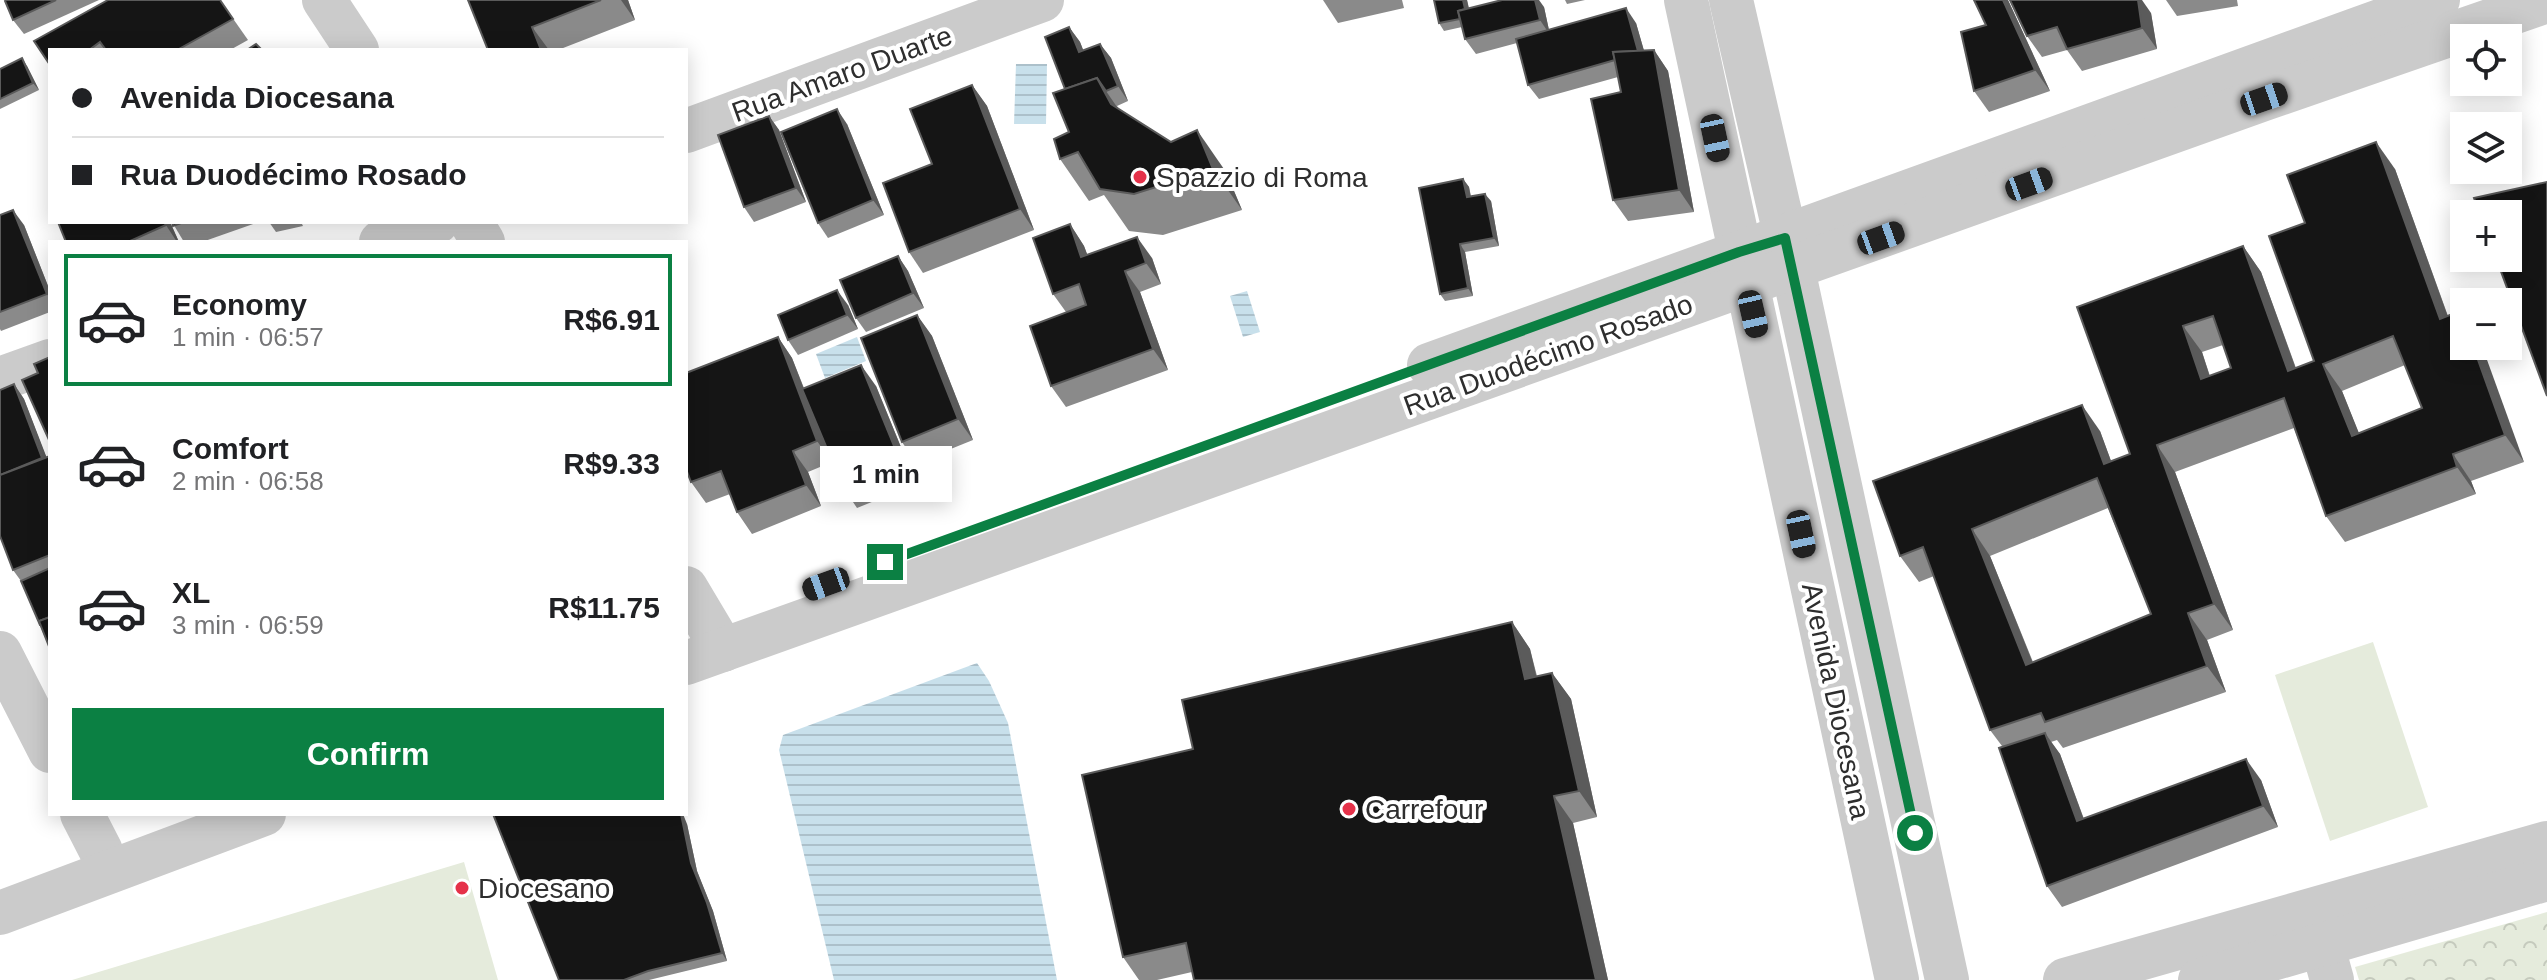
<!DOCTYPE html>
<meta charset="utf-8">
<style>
:root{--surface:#fff;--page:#f6f6f6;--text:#202124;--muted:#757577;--line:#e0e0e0;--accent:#0b8043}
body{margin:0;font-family:Helvetica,sans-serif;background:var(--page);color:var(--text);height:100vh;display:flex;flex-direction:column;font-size:30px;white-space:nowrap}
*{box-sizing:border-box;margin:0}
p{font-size:26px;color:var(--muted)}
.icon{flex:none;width:44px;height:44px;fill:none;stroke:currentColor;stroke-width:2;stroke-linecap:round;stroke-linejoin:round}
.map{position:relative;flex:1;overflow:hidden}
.sheet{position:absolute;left:48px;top:240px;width:640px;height:576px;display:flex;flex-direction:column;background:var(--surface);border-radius:0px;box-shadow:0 4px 20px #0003}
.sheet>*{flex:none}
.banner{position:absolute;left:48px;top:48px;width:640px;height:176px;border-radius:0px;box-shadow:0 4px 20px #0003;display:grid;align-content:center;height:176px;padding:0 24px;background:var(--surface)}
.buttons{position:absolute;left:2450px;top:24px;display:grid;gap:16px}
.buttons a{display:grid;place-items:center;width:72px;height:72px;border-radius:0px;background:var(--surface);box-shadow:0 4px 20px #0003;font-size:40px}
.end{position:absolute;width:36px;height:36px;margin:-18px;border:10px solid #0b8043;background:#fff;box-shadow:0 0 0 4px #fff}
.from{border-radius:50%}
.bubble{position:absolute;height:56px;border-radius:0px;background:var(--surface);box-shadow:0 4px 20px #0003;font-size:26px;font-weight:700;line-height:56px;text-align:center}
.car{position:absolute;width:24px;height:48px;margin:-24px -12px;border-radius:10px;box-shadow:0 0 6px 2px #0007;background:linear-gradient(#222 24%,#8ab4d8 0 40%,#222 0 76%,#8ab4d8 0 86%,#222 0)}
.banner b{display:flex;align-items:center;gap:28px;height:76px;font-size:30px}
.banner b+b{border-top:2px solid var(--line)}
.banner i{width:20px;height:20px;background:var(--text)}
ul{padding:14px 0 0;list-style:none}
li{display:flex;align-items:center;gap:24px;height:132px;margin:0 16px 12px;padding:0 8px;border:4px solid transparent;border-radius:0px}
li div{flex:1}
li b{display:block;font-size:30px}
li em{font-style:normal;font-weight:700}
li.on{border-color:var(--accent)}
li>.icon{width:72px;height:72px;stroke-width:1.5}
.button{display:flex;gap:16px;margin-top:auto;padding:16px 24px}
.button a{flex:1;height:92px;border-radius:0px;background:var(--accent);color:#fff;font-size:32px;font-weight:700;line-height:92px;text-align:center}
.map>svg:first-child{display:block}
</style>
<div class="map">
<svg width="2547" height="980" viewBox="0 0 2547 980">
<defs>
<pattern id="forest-crowns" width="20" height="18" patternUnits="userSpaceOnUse" patternTransform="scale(2)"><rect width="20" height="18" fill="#e5ebdc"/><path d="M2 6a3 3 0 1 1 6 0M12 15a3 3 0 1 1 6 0" fill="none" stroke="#c5cabd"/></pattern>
<pattern id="water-rules" width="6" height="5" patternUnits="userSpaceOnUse" patternTransform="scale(2)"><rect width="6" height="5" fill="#c8e0eb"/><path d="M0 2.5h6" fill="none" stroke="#acc0ca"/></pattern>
</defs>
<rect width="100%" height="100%" fill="#fff"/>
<g fill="#e5ebdc">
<polygon points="2373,642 2428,807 2330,841 2275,675"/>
<polygon points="464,862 498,980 72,980"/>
</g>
<polygon fill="url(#forest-crowns)" points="2547,912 2547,980 2359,980 2355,967"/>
<g fill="url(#water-rules)">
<polygon points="1016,64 1047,64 1046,124 1014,124"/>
<polygon points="1247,291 1260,332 1243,337 1230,296"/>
<polygon points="857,337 866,361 825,378 816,354"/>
<polygon points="977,663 989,681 1008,723 1057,980 834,980 779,750 783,735"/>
</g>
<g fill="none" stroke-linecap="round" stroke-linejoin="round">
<g stroke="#cbcbcb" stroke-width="44">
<polyline points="324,0 357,50"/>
<polyline points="1686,0 1897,980"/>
<polyline points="1731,0 1793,269 1947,980"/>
<polyline points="686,131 1042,0"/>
<polyline points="471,222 483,242"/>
<polyline points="381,242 437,222"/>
<polyline points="1429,365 2438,0"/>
<polyline points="0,379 50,361"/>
<polyline points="686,588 723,650"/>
<polyline points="0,653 50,751"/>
<polyline points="686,663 2264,99 2547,1"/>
<polyline points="82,814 101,851"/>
<polyline points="0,913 264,814"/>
<polyline points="2322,944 2332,980"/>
<polyline points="2065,980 2547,843"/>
<polyline points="2200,980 2547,879"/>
</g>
</g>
<g fill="#8a8a8a" fill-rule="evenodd">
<polygon points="6,0 99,0 24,34 13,20"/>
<polygon points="220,0 248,40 230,50 50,50"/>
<polygon points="468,0 628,0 635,20 558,50 488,50"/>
<polygon points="1323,0 1402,0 1404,8 1338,23"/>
<polygon points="1434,0 1467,0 1469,8 1544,7 1549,30 1636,23 1644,51 1654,50 1668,71 1694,212 1628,221 1613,200 1621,92 1618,77 1539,99 1528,85 1517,43 1476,54 1465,39 1462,27 1444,31 1439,23"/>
<polygon points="1565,0 1585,0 1567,4"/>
<polygon points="2008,0 2050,91 1989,112 1974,91 1986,25"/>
<polygon points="2010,0 2151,13 2157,49 2082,71 2067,50 2042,57 2027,36"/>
<polygon points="2166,0 2237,0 2238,6 2177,16"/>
<polygon points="1069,27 1080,42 1083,50 1100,44 1111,58 1128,101 1117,106 1119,109 1171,142 1226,172 1242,210 1163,235 1129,231 1104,195 1089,201 1060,159 1069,132"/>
<polygon points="27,66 39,90 0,109 0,69"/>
<polygon points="972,85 987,106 1034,230 923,273 909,252 932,164"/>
<polygon points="769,116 779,130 806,202 754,222 744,207"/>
<polygon points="847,124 884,215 828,238 818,223"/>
<path d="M2395,169L2448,316L2524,462L2471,481L2476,494L2345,542L2326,516L2294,428L2175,472L2233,630L2207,640L2226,692L2063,748L2057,740L2051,742L2060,754L2084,819L2261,780L2278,827L2062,907L2047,886L2002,746L1990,730L1934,576L1919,582L1900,556L2100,431L2111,461L2130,454L2077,307L2243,246L2261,272L2296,368L2314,361L2305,223ZM2223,345L2231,368L2210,376L2202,352ZM2405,365L2422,408L2359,434L2342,391ZM2108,508L2151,614L2033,662L1990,556Z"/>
<polygon points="1463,179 1469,187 1471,196 1491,201 1499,246 1465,252 1473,296 1445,301 1440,294"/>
<polygon points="0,215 24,225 50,291 50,312 1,331 0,329"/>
<polygon points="170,222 179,242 66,242"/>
<polygon points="172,222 259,222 202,242 184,242"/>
<polygon points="269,222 301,222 303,226 276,232"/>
<polygon points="1070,224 1084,246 1087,254 1152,258 1161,284 1140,292 1168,370 1066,407 1051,386 1066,312 1053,294"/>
<polygon points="898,256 908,271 924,308 866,332 856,318"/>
<polygon points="848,305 858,329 798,355 788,340"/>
<polygon points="917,315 932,336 973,440 916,463 902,442"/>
<polygon points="778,337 792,358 804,388 876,386 916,484 857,508 843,487 832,462 808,472 821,506 752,534 737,512 730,494 706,503 691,482"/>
<polygon points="14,384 24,399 46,457 50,456 50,649 21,581 13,570"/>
<polygon points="1512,622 1530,649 1537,676 1552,673 1571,699 1597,817 1573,823 1608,980 1194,980 1192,972 1157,980 1139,980 1123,957 1193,749"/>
<polygon points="687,824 697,871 713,911 727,961 649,980 559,980"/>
</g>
<g fill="#5b5b5b">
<polygon points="621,0 628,0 635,20"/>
<polygon points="1463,0 1467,0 1472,25 1467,17"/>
<polygon points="1535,0 1539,0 1544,7 1550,35 1540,20"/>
<polygon points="2003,0 2008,0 2050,91 2035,70"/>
<polygon points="2138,0 2142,0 2151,13 2157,49 2142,28"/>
<polygon points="1626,8 1636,23 1649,68 1638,53"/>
<polygon points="532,27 549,50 541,50"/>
<polygon points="1069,27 1080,42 1090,67 1079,52"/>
<polygon points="1100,44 1111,58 1128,101 1118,86"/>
<polygon points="1654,50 1668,71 1694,212 1679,190"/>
<polygon points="22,58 27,66 39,90 33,83"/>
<polygon points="1097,78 1126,120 1111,104"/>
<polygon points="972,85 987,106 1034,230 1020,209"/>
<polygon points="837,109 847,124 884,215 873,200"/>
<polygon points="769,116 779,130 806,202 796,188"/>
<polygon points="1197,130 1226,172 1242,210 1213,169"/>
<polygon points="2376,142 2395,169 2458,345 2440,319"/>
<polygon points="1463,179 1469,187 1472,205 1467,197"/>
<polygon points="1485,194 1491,201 1499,246 1494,238"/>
<polygon points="13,210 24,225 50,291 50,299 47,294"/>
<polygon points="164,222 170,222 179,242 177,242"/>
<polygon points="1070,224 1084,246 1096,278 1081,257"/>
<polygon points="1137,237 1152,258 1161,284 1146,263"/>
<polygon points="1460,244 1465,252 1473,296 1468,288"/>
<polygon points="2243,246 2261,272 2306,397 2288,371"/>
<polygon points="898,256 908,271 924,308 913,293"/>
<polygon points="1125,271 1140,292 1168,370 1153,349"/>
<polygon points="837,290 848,305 858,329 847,315"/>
<polygon points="917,315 932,336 973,440 958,419"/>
<polygon points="2183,326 2202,352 2219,406 2201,379"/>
<polygon points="778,337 792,358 832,462 817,441"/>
<polygon points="2473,346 2482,346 2524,462 2505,435"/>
<polygon points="2323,364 2342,391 2371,463 2352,436"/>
<polygon points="861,365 876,386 916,484 901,463"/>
<polygon points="14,384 24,399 50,466 43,459"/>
<polygon points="2082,405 2100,431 2122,491 2104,464"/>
<polygon points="2157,445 2175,472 2233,630 2214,604"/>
<polygon points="793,451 808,472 821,506 806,485"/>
<polygon points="2453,454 2471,481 2476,494 2457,467"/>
<polygon points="1972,529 1990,556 2044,691 2026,665"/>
<polygon points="2188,613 2207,640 2226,692 2207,666"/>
<polygon points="1512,622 1530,649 1543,705 1525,679"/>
<polygon points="1552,673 1571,699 1597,817 1579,791"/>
<polygon points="2045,733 2060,754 2092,842 2077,821"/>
<polygon points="2246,759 2261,780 2278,827 2263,806"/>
<polygon points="1554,796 1573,823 1608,980 1596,980"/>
<polygon points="681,814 683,814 687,824 697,871 713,911 727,961 722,953 691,863"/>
</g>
<g fill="#151515" stroke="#5b5b5b" stroke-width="2" fill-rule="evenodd">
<polygon points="6,0 56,0 13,20 5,1"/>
<polygon points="108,0 220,0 233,19 177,50 106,50 100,42 89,50 50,50 50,65 34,41"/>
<polygon points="468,0 601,0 532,27 541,50 488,50"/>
<polygon points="1434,0 1463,0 1465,9 1458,11 1460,19 1439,23"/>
<polygon points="1502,0 1535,0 1540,20 1465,39 1458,11"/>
<polygon points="1974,0 2003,0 2035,70 1974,91 1961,32 1986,25"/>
<polygon points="2010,0 2138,0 2142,28 2067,49 2057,27 2027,36"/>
<polygon points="1626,8 1638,51 1613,52 1615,60 1528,85 1516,39"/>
<polygon points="1069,27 1079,52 1100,44 1118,86 1106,91 1097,78 1065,89 1045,37"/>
<polygon points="256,44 262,50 247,50"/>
<polygon points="1654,50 1679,190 1613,200 1591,99 1621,92 1613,52"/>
<polygon points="22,58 33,83 0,99 0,69"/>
<polygon points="1097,78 1111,104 1171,142 1197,130 1213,169 1134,194 1100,189 1078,152 1060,159 1054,139 1069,132 1053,93"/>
<polygon points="972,85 1020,209 909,252 883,183 932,164 910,109"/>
<polygon points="837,109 873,200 818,223 781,132"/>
<polygon points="769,116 796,188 744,207 718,135"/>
<path d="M2376,142L2440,319L2460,311L2464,321V346H2473L2505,435L2453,454L2457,467L2326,516L2284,398L2157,445L2214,604L2188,613L2207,666L2045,722L2041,713L1990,730L1923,547L1900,556L1873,481L2082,405L2104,464L2130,454L2077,307L2243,246L2288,371L2314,361L2269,236L2305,223L2287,175ZM2213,316L2231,368L2201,379L2183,326ZM2393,336L2422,408L2352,436L2323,364ZM2097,478L2151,614L2026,665L1972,529Z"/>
<polygon points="1463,179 1467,197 1485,194 1494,238 1460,244 1468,288 1440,294 1419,188"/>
<polygon points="2547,182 2547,396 2496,258 2508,258 2508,214 2480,214 2474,198"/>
<polygon points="13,210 47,294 0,312 0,215"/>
<polygon points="58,222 164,222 166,225 128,242 66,242"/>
<polygon points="172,222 184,222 173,226"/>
<polygon points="1070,224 1081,257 1137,237 1146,263 1125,271 1153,349 1051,386 1030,326 1086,305 1079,284 1053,294 1033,238"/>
<polygon points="898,256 913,293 856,318 840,280"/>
<polygon points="837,290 847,315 788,340 778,315"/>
<polygon points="917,315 958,419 902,442 861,338"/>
<polygon points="778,337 817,441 793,451 806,485 737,512 721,471 691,482 686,469 686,373"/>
<polygon points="50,357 50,442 22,380 38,373 34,364"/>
<polygon points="861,365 901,463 843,487 802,389"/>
<polygon points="14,384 42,458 0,475 0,390"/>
<polygon points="50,456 50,555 13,570 0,536 0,475"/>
<polygon points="50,568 50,617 39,621 41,625 40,625 21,581"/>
<polygon points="50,617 50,649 39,621"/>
<polygon points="1512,622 1525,679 1552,673 1579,791 1554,796 1596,980 1194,980 1186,943 1123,957 1082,775 1193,749 1182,700"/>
<polygon points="2045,733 2077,821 2246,759 2263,806 2047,886 1999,748"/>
<polygon points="493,814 681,814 691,863 707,903 722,953 648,971 624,980 559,980"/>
</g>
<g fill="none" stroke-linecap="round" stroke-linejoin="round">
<polyline stroke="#0b8043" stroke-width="10" points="885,562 1739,252 1785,238 1915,833"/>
</g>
<g fill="#e53149" stroke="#fff" stroke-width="3">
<circle cx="1140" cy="177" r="8"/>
<circle cx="1349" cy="809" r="8"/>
<circle cx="462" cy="888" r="8"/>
</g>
<g text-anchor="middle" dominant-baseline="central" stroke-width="8" stroke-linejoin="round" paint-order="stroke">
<g font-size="28" fill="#2e2e2e" stroke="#fff">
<text transform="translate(842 74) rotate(-20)">Rua Amaro Duarte</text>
<text transform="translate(1548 355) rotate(-20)">Rua Duodécimo Rosado</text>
<text transform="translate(1836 701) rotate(78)">Avenida Diocesana</text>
</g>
<g font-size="28" fill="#2e2e2e" stroke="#fff" text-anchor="start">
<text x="1156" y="177">Spazzio di Roma</text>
<text x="1365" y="809">Carrefour</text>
<text x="478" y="888">Diocesano</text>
</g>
</g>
</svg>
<div class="buttons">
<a><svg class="icon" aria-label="locate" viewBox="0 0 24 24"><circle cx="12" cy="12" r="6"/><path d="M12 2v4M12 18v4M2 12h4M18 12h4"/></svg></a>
<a><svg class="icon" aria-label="layers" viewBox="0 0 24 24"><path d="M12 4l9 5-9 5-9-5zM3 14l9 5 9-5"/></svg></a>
<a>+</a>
<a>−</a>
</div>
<i class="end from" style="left:1915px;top:833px"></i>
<i class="end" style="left:885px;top:562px"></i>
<div class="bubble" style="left:820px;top:446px;width:132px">1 min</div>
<i class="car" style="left:2264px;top:99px;rotate:71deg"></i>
<i class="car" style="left:1715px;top:138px;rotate:168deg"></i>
<i class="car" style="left:2029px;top:184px;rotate:70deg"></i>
<i class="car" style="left:1881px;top:238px;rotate:70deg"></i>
<i class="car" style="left:1753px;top:314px;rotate:167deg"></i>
<i class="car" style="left:1801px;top:534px;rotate:168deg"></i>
<i class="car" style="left:826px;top:584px;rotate:250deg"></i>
<div class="banner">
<b><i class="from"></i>Avenida Diocesana</b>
<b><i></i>Rua Duodécimo Rosado</b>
</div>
<section class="sheet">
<ul>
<li class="on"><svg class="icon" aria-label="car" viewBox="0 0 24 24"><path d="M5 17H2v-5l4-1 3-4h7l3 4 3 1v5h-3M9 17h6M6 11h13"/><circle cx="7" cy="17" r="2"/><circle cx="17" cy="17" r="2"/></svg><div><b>Economy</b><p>1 min · 06:57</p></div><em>R$6.91</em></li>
<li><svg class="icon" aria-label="car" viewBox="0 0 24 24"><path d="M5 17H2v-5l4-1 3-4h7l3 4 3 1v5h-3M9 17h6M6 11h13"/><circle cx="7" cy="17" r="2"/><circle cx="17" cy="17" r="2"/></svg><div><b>Comfort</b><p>2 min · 06:58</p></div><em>R$9.33</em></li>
<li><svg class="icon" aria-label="car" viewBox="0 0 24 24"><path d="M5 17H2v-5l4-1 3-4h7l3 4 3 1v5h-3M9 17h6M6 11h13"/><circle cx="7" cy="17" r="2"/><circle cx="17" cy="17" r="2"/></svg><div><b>XL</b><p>3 min · 06:59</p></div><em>R$11.75</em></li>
</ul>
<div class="button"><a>Confirm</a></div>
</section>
</div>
